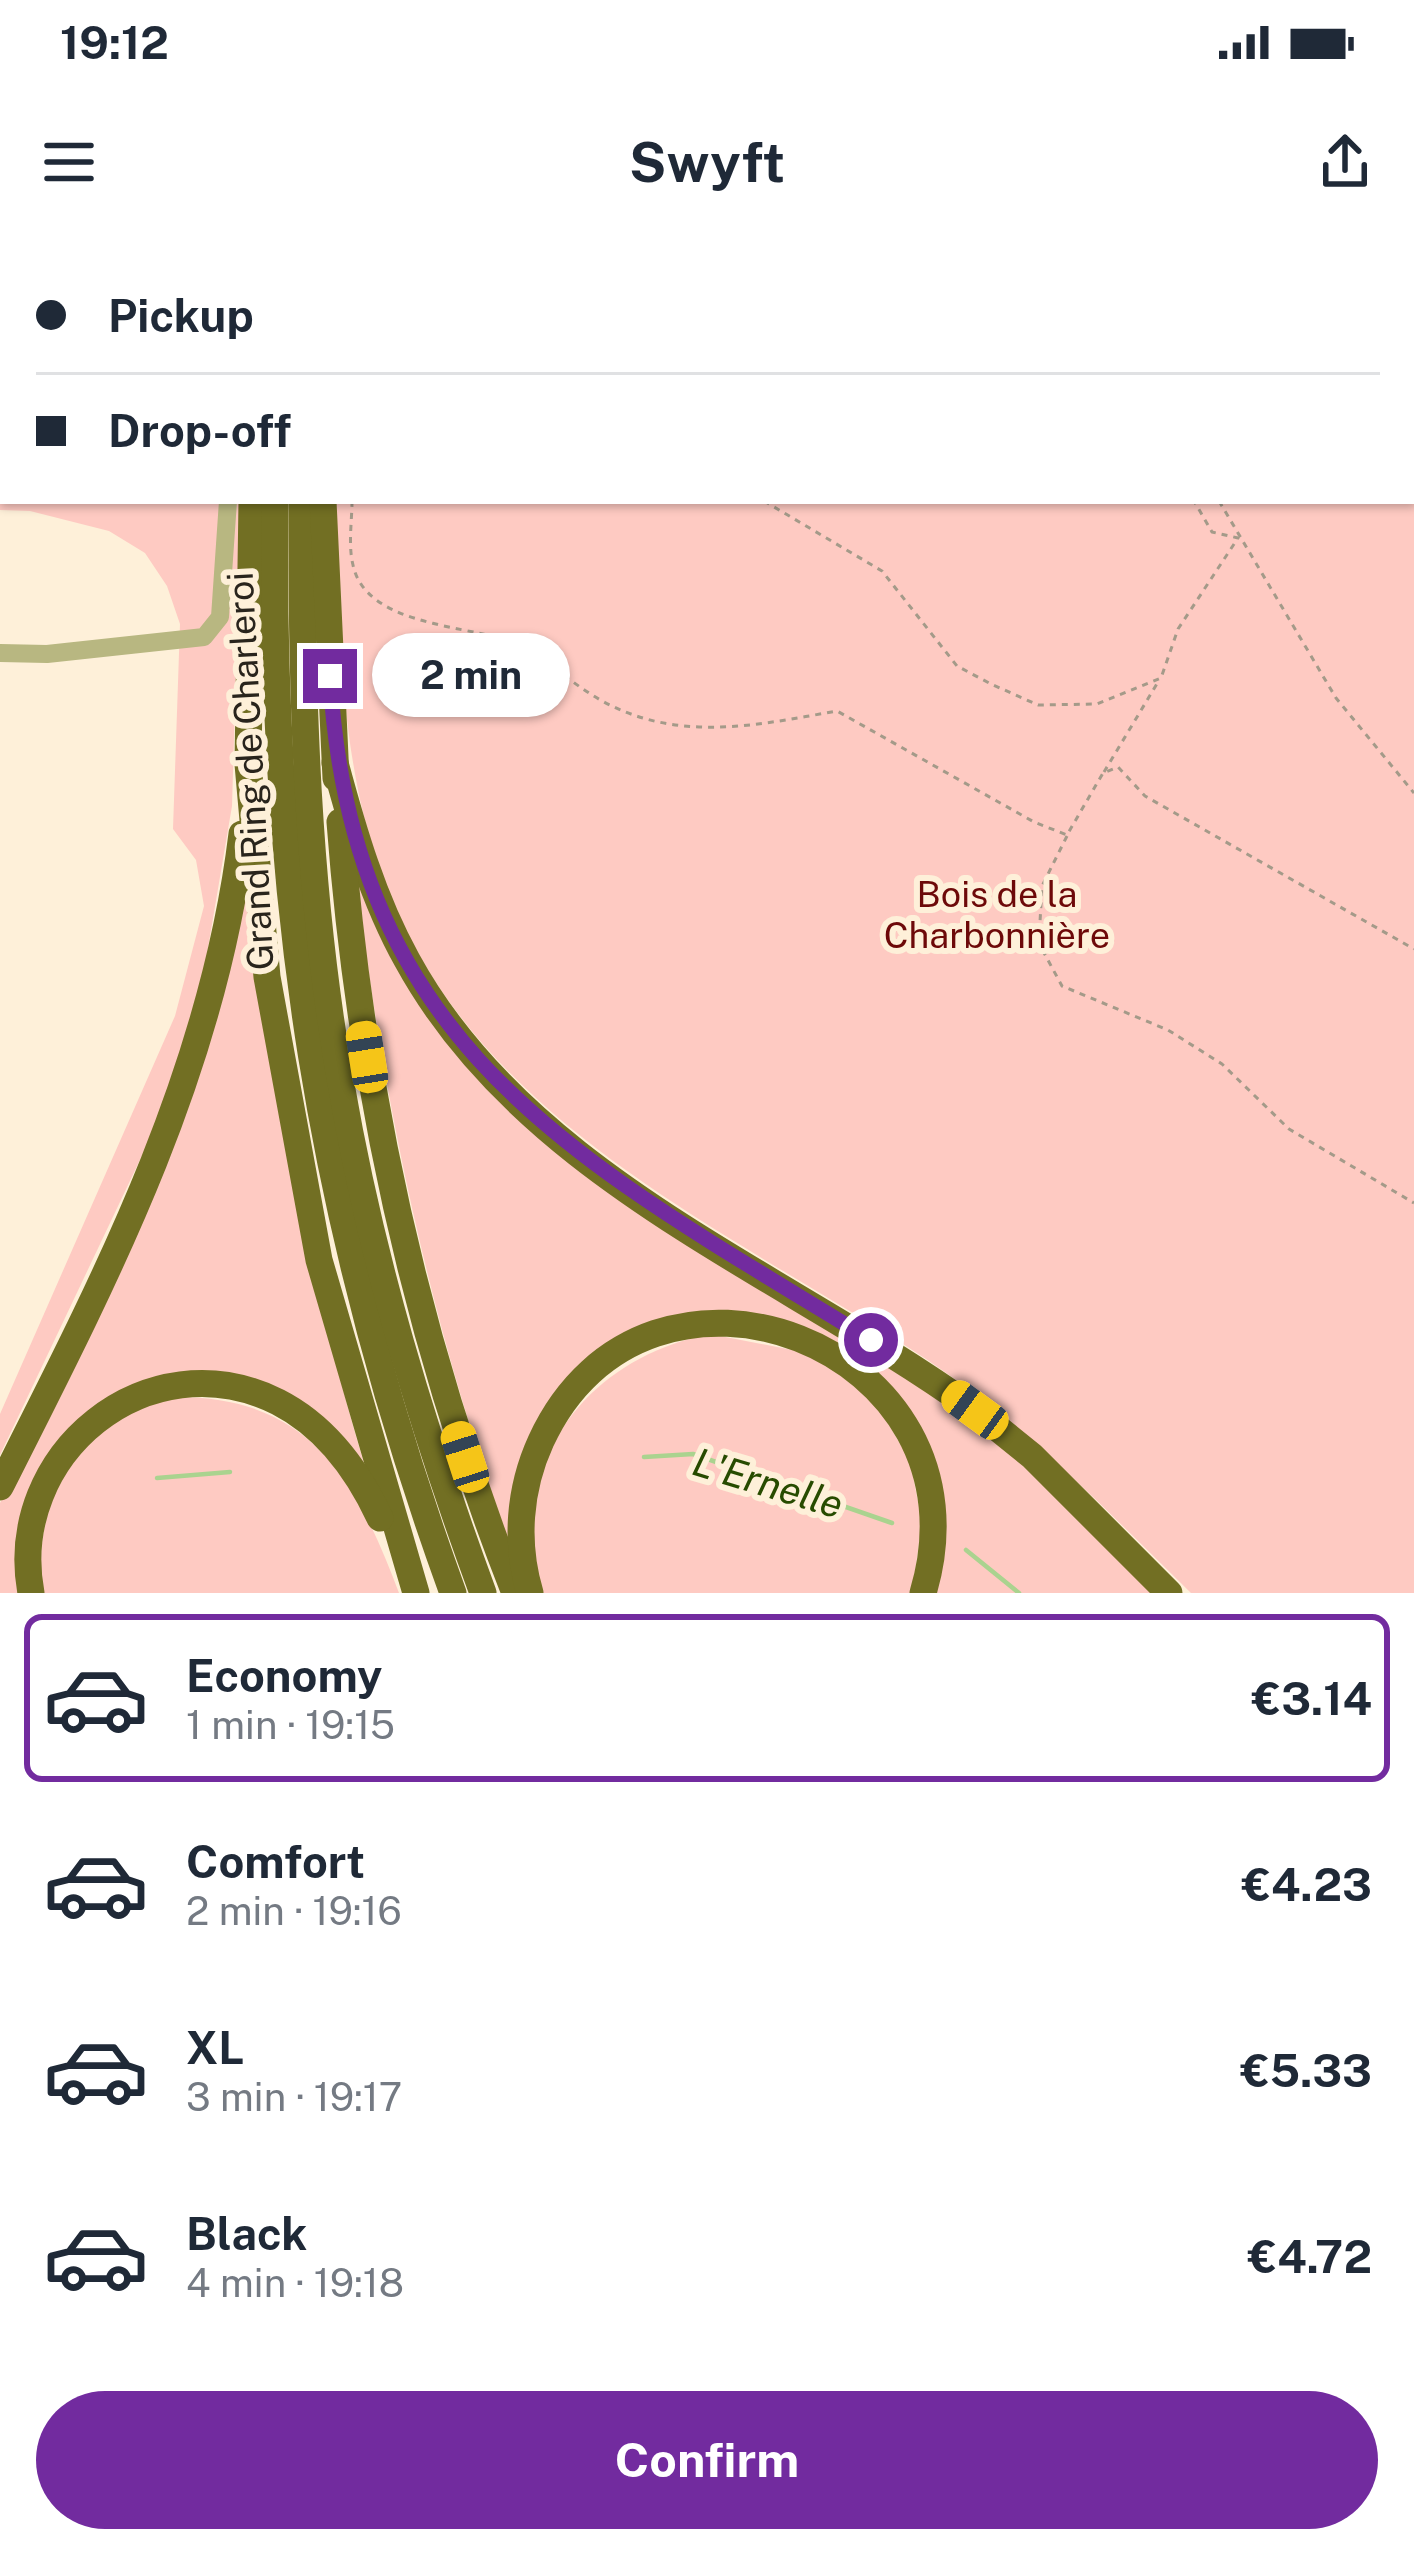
<!DOCTYPE html>
<meta charset="utf-8">
<style>
:root{--surface:#fff;--page:#f2f2f3;--text:#1f2937;--muted:#747a83;--line:#e0e1e3;--accent:#722b9f}
body{margin:0;font-family:"Public Sans",sans-serif;background:var(--page);color:var(--text);height:100vh;display:flex;flex-direction:column;font-size:45px;white-space:nowrap}
*{box-sizing:border-box;margin:0}
p{font-size:39px;color:var(--muted)}
.icon{flex:none;width:66px;height:66px;fill:none;stroke:currentColor;stroke-width:2;stroke-linecap:round;stroke-linejoin:round}
.map{position:relative;height:1353px;overflow:hidden}
.details{display:flex;flex-direction:column;background:var(--surface);flex:1}
.details>*{flex:none}
.guide{position:absolute;left:0px;top:0px;width:1416px;height:264px;box-shadow:0 3px 9px #0004;display:grid;align-content:center;height:264px;padding:0 36px;background:var(--surface)}
.end{position:absolute;width:54px;height:54px;margin:-27px;border:15px solid #722b9f;background:#fff;box-shadow:0 0 0 6px #fff}
.from{border-radius:50%}
.bubble{position:absolute;height:84px;border-radius:42px;background:var(--surface);box-shadow:0 3px 9px #0004;font-size:39px;font-weight:700;line-height:84px;text-align:center}
.car{position:absolute;width:36px;height:72px;margin:-36px -18px;border-radius:15px;box-shadow:0 0 9px 3px #0007;background:linear-gradient(#f5c518 24%,#345 0 40%,#f5c518 0 76%,#345 0 86%,#f5c518 0)}
.guide b{display:flex;align-items:center;gap:42px;height:114px;font-size:45px}
.guide b+b{border-top:3px solid var(--line)}
.guide i{width:30px;height:30px;background:var(--text)}
ul{padding:21px 0 0;list-style:none}
li{display:flex;align-items:center;gap:36px;height:168px;margin:0 24px 18px;padding:0 12px;border:6px solid transparent;border-radius:18px}
li div{flex:1}
li b{display:block;font-size:45px}
li em{font-style:normal;font-weight:700}
li.active{border-color:var(--accent)}
li>.icon{width:108px;height:108px;stroke-width:1.5}
.button{display:flex;gap:24px;margin-top:auto;padding:24px 36px}
.button a{flex:1;height:138px;border-radius:72px;background:var(--accent);color:#fff;font-size:48px;font-weight:700;line-height:138px;text-align:center}
.status{display:flex;justify-content:space-between;align-items:center;height:84px;padding:0 60px;background:var(--surface);direction:ltr}
.status svg{height:33px;fill:currentColor}
header{display:flex;justify-content:space-between;align-items:center;height:156px;padding:0 36px;background:var(--surface);font-size:54px;font-weight:700}
.map>svg:first-child{display:block}
</style>
<div class="status"><b>19:12</b><svg viewBox="0 0 49 12"><path d="M0 12V9h3v3zM5 12V6h3v6zM10 12V3h3v9zM15 12V0h3v12zM26 1h20v11H26zM47 4h2v5h-2z"/></svg></div>
<header><svg class="icon" aria-label="menu" viewBox="0 0 24 24"><path d="M4 6h16M4 12h16M4 18h16"/></svg>Swyft<svg class="icon" aria-label="share" viewBox="0 0 24 24"><path d="M12 15V3M7 8l5-5 5 5M5 13v7h14v-7"/></svg></header>
<div class="map">
<svg width="1414" height="1353" viewBox="0 0 1414 1353">
<rect width="100%" height="100%" fill="#fef0d9"/>
<g fill="#fecac2">
<path d="M338,0H1414V1353H1191C1107,1271 1025,1185 926,1119C727,988 486,889 389,654C338,530 341,393 335,261H1413V3Z"/>
<polygon points="0,235 3,261 241,261 232,566 198,767 156,886 0,1215 0,1174 175,776 204,666 196,620 173,589 180,384 167,346 145,313 109,291 30,271 0,270"/>
<path d="M353,613L510,866L966,1172L1159,1353H931L940,1313L882,1140L824,1097L781,1081L707,1075L562,1153L514,1316C430,1088 381,855 353,613Z"/>
<path d="M243,658H247C269,858 312,1048 369,1241L243,1141L76,1185L22,1353H0V1263L28,1210Z"/>
<path d="M710,1094L813,1114L877,1164L910,1221L922,1282L912,1353H543C503,1225 586,1118 710,1094Z"/>
<path d="M175,1157C309,1156 356,1238 399,1353H43C33,1283 59,1214 122,1176C137,1167 158,1163 175,1157Z"/>
</g>
<g fill="none" stroke-linecap="round" stroke-linejoin="round">
<g stroke="#aad38f" stroke-width="4.5">
<polyline points="644,1217 693,1214 892,1283"/>
<polyline points="157,1238 230,1232"/>
<polyline points="966,1310 1019,1353"/>
</g>
<g stroke="#a49a89" stroke-width="3" stroke-dasharray="6 6" stroke-linecap="butt">
<polyline points="434,0 438,3"/>
<polyline points="1097,0 1098,3"/>
<polyline points="1123,0 1124,3"/>
<polyline points="395,3 396,0"/>
<path d="M352,261C352,281 348,305 353,325C365,383 458,385 502,399C540,411 575,449 612,466C686,502 762,484 837,471L1034,582L1067,595L1103,533L1118,527L1145,556L1414,709"/>
<polyline points="764,261 882,331 957,426 991,444 1038,465 1097,464 1161,438 1178,389 1238,298 1212,292 1194,261"/>
<polyline points="1219,261 1336,458 1414,553"/>
<polyline points="1104,532 1158,442"/>
<polyline points="1067,596 1042,646 1040,682 1043,711 1062,746 1168,790 1222,824 1289,889 1414,963"/>
</g>
<g stroke="#b8b781" stroke-width="18">
<polyline points="234,0 238,3"/>
<polyline points="107,3 118,0"/>
<polyline points="0,413 47,414 204,397 220,377 228,261"/>
</g>
<g stroke="#726f23" stroke-width="27">
<polyline points="270,3 270,0"/>
<polyline points="310,3 310,0"/>
<polyline points="252,261 248,524 267,737 319,1020 416,1353"/>
<path d="M275,261C269,652 319,985 453,1353"/>
<path d="M302,261C301,456 307,652 341,844C371,1019 422,1187 483,1353"/>
<polyline points="323,261 336,538"/>
<path d="M335,523C353,590 373,659 407,720C526,938 782,1031 975,1170L1032,1216L1169,1353"/>
<path d="M340,582C360,848 417,1105 515,1353"/>
<path d="M0,1247C107,1036 213,832 242,594"/>
<path d="M31,1353C5,1214 148,1097 278,1162C325,1186 358,1231 380,1278"/>
<path d="M530,1353C515,1303 519,1249 541,1201C646,972 997,1106 923,1353"/>
</g>
</g>
<g fill="none" stroke-linecap="round" stroke-linejoin="round">
<path stroke="#722b9f" stroke-width="15" d="M330,436C351,813 585,924 871,1100"/>
</g>
<g text-anchor="middle" dominant-baseline="central" stroke-width="12" stroke-linejoin="round" paint-order="stroke">
<g font-size="36" fill="#29241c" stroke="#fef0d9">
<text transform="translate(250 531) rotate(-93)">Grand Ring de Charleroi</text>
</g>
<g font-size="36" fill="#6d0909" stroke="#fef0d9">
<text x="997" y="654">Bois de la<tspan x="997" dy="41">Charbonnière</tspan></text>
</g>
<g font-size="39" font-style="italic" fill="#274b00" stroke="#fef0d9">
<text transform="translate(768 1243) rotate(17)">L'Ernelle</text>
</g>
</g>
</svg>
<i class="end from" style="left:871px;top:1100px"></i>
<i class="end" style="left:330px;top:436px"></i>
<div class="bubble" style="left:372px;top:393px;width:198px">2 min</div>
<i class="car" style="left:367px;top:817px;rotate:351deg"></i>
<i class="car" style="left:975px;top:1170px;rotate:306deg"></i>
<i class="car" style="left:465px;top:1217px;rotate:342deg"></i>
<div class="guide">
<b><i class="from"></i>Pickup</b>
<b><i></i>Drop-off</b>
</div>
</div>
<section class="details">
<ul>
<li class="active"><svg class="icon" aria-label="car" viewBox="0 0 24 24"><path d="M5 17H2v-5l4-1 3-4h7l3 4 3 1v5h-3M9 17h6M6 11h13"/><circle cx="7" cy="17" r="2"/><circle cx="17" cy="17" r="2"/></svg><div><b>Economy</b><p>1 min · 19:15</p></div><em>€3.14</em></li>
<li><svg class="icon" aria-label="car" viewBox="0 0 24 24"><path d="M5 17H2v-5l4-1 3-4h7l3 4 3 1v5h-3M9 17h6M6 11h13"/><circle cx="7" cy="17" r="2"/><circle cx="17" cy="17" r="2"/></svg><div><b>Comfort</b><p>2 min · 19:16</p></div><em>€4.23</em></li>
<li><svg class="icon" aria-label="car" viewBox="0 0 24 24"><path d="M5 17H2v-5l4-1 3-4h7l3 4 3 1v5h-3M9 17h6M6 11h13"/><circle cx="7" cy="17" r="2"/><circle cx="17" cy="17" r="2"/></svg><div><b>XL</b><p>3 min · 19:17</p></div><em>€5.33</em></li>
<li><svg class="icon" aria-label="car" viewBox="0 0 24 24"><path d="M5 17H2v-5l4-1 3-4h7l3 4 3 1v5h-3M9 17h6M6 11h13"/><circle cx="7" cy="17" r="2"/><circle cx="17" cy="17" r="2"/></svg><div><b>Black</b><p>4 min · 19:18</p></div><em>€4.72</em></li>
</ul>
<div class="button"><a>Confirm</a></div>
</section>
